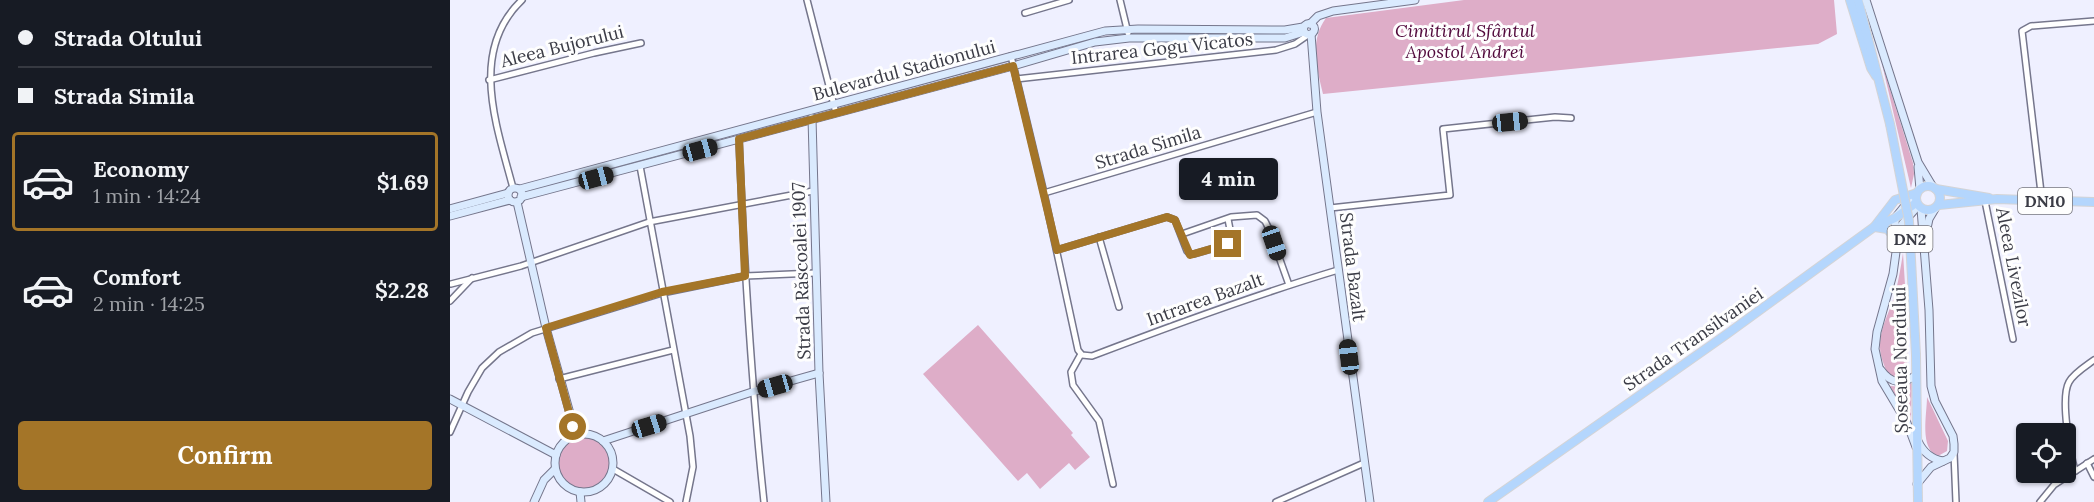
<!DOCTYPE html>
<meta charset="utf-8">
<style>
:root{--surface:#171b24;--page:#20242c;--text:#f1f3f6;--muted:#9ea1a6;--line:#363941;--accent:#a47528}
body{margin:0;font-family:Lora,serif;background:var(--page);color:var(--text);height:100vh;display:flex;flex-direction:column;font-size:22px;white-space:nowrap}
*{box-sizing:border-box;margin:0}
p{font-size:20px;color:var(--muted)}
.icon{flex:none;width:33px;height:33px;fill:none;stroke:currentColor;stroke-width:2;stroke-linecap:round;stroke-linejoin:round}
.map{position:relative;flex:1;overflow:hidden}
.panel{display:flex;flex-direction:column;background:var(--surface);width:450px}
.panel>*{flex:none}
.guide{display:grid;align-content:center;height:132px;padding:0 18px;background:var(--surface)}
.fabs{position:absolute;left:1566px;top:423px;display:grid;gap:12px}
.fabs a{display:grid;place-items:center;width:60px;height:60px;border-radius:6px;background:var(--surface);box-shadow:0 2px 4px #0004;font-size:30px}
.end{position:absolute;width:27px;height:27px;margin:-14px;border:8px solid #a47528;background:#fff;box-shadow:0 0 0 3px #fff}
.from{border-radius:50%}
.bubble{position:absolute;height:42px;border-radius:6px;background:var(--surface);box-shadow:0 2px 4px #0004;font-size:20px;font-weight:700;line-height:42px;text-align:center}
.car{position:absolute;width:18px;height:36px;margin:-18px -9px;border-radius:8px;box-shadow:0 0 4px 2px #0007;background:linear-gradient(#222 24%,#8ab4d8 0 40%,#222 0 76%,#8ab4d8 0 86%,#222 0)}
.guide b{display:flex;align-items:center;gap:21px;height:57px;font-size:22px}
.guide b+b{border-top:2px solid var(--line)}
.guide i{width:15px;height:15px;background:var(--text)}
ul{padding:0;list-style:none}
li{display:flex;align-items:center;gap:18px;height:99px;margin:0 12px 9px;padding:0 6px;border:3px solid transparent;border-radius:6px}
li div{flex:1}
li b{display:block;font-size:22px}
li em{font-style:normal;font-weight:700}
li.selected{border-color:var(--accent)}
li>.icon{width:54px;height:54px;stroke-width:1.5}
.action{display:flex;gap:12px;margin-top:auto;padding:12px 18px}
.action a{flex:1;height:69px;border-radius:6px;background:var(--accent);color:#fff;font-size:24px;font-weight:700;line-height:69px;text-align:center}
main{display:flex;flex:1;min-height:0}
.map>svg:first-child{display:block}
</style>
<main>
<section class="panel">
<div class="guide">
<b><i class="from"></i>Strada Oltului</b>
<b><i></i>Strada Simila</b>
</div>
<ul>
<li class="selected"><svg class="icon" aria-label="car" viewBox="0 0 24 24"><path d="M5 17H2v-5l4-1 3-4h7l3 4 3 1v5h-3M9 17h6M6 11h13"/><circle cx="7" cy="17" r="2"/><circle cx="17" cy="17" r="2"/></svg><div><b>Economy</b><p>1 min · 14:24</p></div><em>$1.69</em></li>
<li><svg class="icon" aria-label="car" viewBox="0 0 24 24"><path d="M5 17H2v-5l4-1 3-4h7l3 4 3 1v5h-3M9 17h6M6 11h13"/><circle cx="7" cy="17" r="2"/><circle cx="17" cy="17" r="2"/></svg><div><b>Comfort</b><p>2 min · 14:25</p></div><em>$2.28</em></li>
</ul>
<div class="action"><a>Confirm</a></div>
</section>
<div class="map">
<svg width="1644" height="502" viewBox="0 0 1644 502">
<rect width="100%" height="100%" fill="#eff0ff"/>
<g fill="#deadc8">
<path d="M1014,0H1384L1387,34L1368,44L873,94C867,69 859,41 876,18Z"/>
<polygon points="1432,64 1463,163 1464,174 1461,188"/>
<path d="M1453,253L1458,333L1457,370L1456,375L1447,378C1438,375 1436,371 1433,362C1423,336 1440,315 1446,290C1449,278 1451,266 1453,253Z"/>
<polygon points="528,325 623,433 621,435 640,457 625,470 619,463 590,489 577,473 568,481 473,374"/>
<polygon points="1462,383 1461,422 1440,386 1454,387"/>
<path d="M1477,397L1498,441L1497,451L1488,456C1469,449 1477,414 1477,397Z"/>
<circle cx="134" cy="463" r="29"/>
</g>
<g fill="none" stroke-linecap="round" stroke-linejoin="round">
<defs>
<g id="street">
<polyline points="357,0 386,113"/>
<polyline points="670,0 678,33"/>
<polyline points="575,13 619,0"/>
<path d="M561,56L594,193L628,350L632,355L642,356C723,325 805,295 888,270"/>
<polyline points="566,79 826,50 845,44 858,35"/>
<polyline points="39,80 144,53 191,43"/>
<path d="M289,139C294,261 301,381 314,502"/>
<polyline points="190,166 240,436 243,467 236,502"/>
<path d="M63,188C47,127 18,51 72,0"/>
<polyline points="594,193 867,112"/>
<polyline points="1535,201 1563,339"/>
<polyline points="1592,201 1572,31 1581,26 1644,21"/>
<polyline points="880,208 1000,195 993,129 1105,117 1121,118"/>
<polyline points="732,234 781,217 807,215 815,221 819,229 839,285"/>
<polyline points="649,237 669,307"/>
<polyline points="607,250 717,217 725,220 737,251 740,254 744,254 778,244 782,240 778,219"/>
<polyline points="1,284 71,266 199,222 363,191"/>
<polyline points="0,301 22,278"/>
<polyline points="631,354 621,372 623,385 649,421 663,484"/>
<polyline points="109,379 223,350"/>
<polyline points="0,432 18,392 32,368 49,352 82,333 212,293 295,276 365,273"/>
<polyline points="1504,453 1506,502"/>
<polyline points="1637,463 1644,477"/>
<polyline points="163,469 220,502"/>
<path d="M1625,471C1620,452 1610,398 1619,382C1624,373 1636,366 1644,360"/>
<polyline points="826,502 914,463"/>
<polyline points="1590,502 1604,485 1644,459"/>
</g>
<g id="secondary">
<polyline points="1416,0 1468,162 1483,187"/>
<circle cx="859" cy="29" r="5.5"/>
<polyline points="860,24 868,16 883,11 965,0"/>
<polyline points="861,34 867,112 920,502"/>
<polyline points="362,118 369,373 376,502"/>
<polyline points="1468,167 1470,189"/>
<circle cx="65" cy="195" r="7"/>
<polyline points="70,189 655,31 688,29 835,30 853,27"/>
<polyline points="71,197 563,66 645,42 679,38 835,38 854,32"/>
<polyline points="1465,198 1453,208 1445,218 1446,252 1443,274 1427,332 1425,349 1432,381 1457,423 1466,447"/>
<polyline points="67,202 96,328 126,435"/>
<polyline points="0,209 58,193"/>
<polyline points="0,216 60,200"/>
<polyline points="1476,233 1479,219 1485,209"/>
<polyline points="1446,234 1453,223 1468,206"/>
<path d="M1431,370C1441,384 1453,385 1466,375"/>
<polyline points="0,399 106,455"/>
<circle cx="134" cy="463" r="29"/>
<polyline points="153,441 302,392 369,373"/>
<path d="M1468,441C1473,452 1481,459 1493,461"/>
<polyline points="1467,484 1481,467 1500,458 1504,452 1504,444 1503,436 1485,401 1481,386 1479,310 1471,209"/>
<polyline points="130,492 131,502"/>
<polyline points="84,502 94,480 105,469"/>
</g>
<g id="primary">
<polyline points="1400,0 1421,68 1426,76"/>
<polyline points="1408,0 1440,124"/>
<circle cx="1478" cy="198" r="12"/>
<polyline points="1486,189 1539,198"/>
<polyline points="1489,205 1547,199 1644,202"/>
<polyline points="1425,226 1445,200 1467,193"/>
<polyline points="1425,227 1437,229 1445,237"/>
<polyline points="1466,355 1468,502"/>
<polyline points="1038,502 1277,334 1424,227 1445,218 1466,203"/>
</g>
</defs>
<use href="#street" stroke="#75768c" stroke-width="8"/>
<use href="#secondary" stroke="#75768c" stroke-width="9"/>
<use href="#primary" stroke="#d4d4d6" stroke-width="10"/>
<use href="#street" stroke="#fff" stroke-width="5"/>
<use href="#secondary" stroke="#daeafe" stroke-width="7"/>
<use href="#primary" stroke="#b4d6fd" stroke-width="8"/>
<defs>
<polyline id="primary-bridge" points="1440,124 1459,221 1466,355"/>
</defs>
<use href="#primary-bridge" stroke="#d4d4d6" stroke-width="10" stroke-linecap="butt"/>
<use href="#primary-bridge" stroke="#b4d6fd" stroke-width="8"/>
</g>
<g fill="none" stroke-linecap="round" stroke-linejoin="round">
<polyline stroke="#a47528" stroke-width="8" points="123,427 96,328 212,292 295,276 289,139 563,66 607,250 717,217 725,220 740,255 778,244"/>
</g>
<g text-anchor="middle" dominant-baseline="central" stroke-width="6" stroke-linejoin="round" paint-order="stroke">
<g fill="#fefefe" stroke="#76767d" stroke-width="1.5">
<rect x="1568" y="188" width="54" height="26" rx="4.5"/>
<rect x="1437.5" y="226" width="45" height="26" rx="4.5"/>
</g>
<g font-size="16" font-weight="bold" fill="#3b3c46">
<text x="1595" y="201">DN10</text>
<text x="1460" y="239">DN2</text>
</g>
<g font-size="18" font-style="italic" fill="#51083b" stroke="#fefefe">
<text x="1015" y="30">Cimitirul Sfântul<tspan x="1015" dy="21">Apostol Andrei</tspan></text>
</g>
<g font-size="18" fill="#3b3c46" stroke="#fefefe">
<text transform="translate(112 46) rotate(-14)">Aleea Bujorului</text>
<text transform="translate(712 48) rotate(-6)">Intrarea Gogu Vicatos</text>
<text transform="translate(454 70) rotate(-15)">Bulevardul Stadionului</text>
<text transform="translate(698 147) rotate(-17)">Strada Simila</text>
<text transform="translate(903 267) rotate(83)">Strada Bazalt</text>
<text transform="translate(1564 267) rotate(79)">Aleea Livezilor</text>
<text transform="translate(351 271) rotate(-92)">Strada Răscoalei 1907</text>
<text transform="translate(755 299) rotate(-20)">Intrarea Bazalt</text>
<text transform="translate(1243 339) rotate(-35)">Strada Transilvaniei</text>
<text transform="translate(1450 360) rotate(-91)">Șoseaua Nordului</text>
</g>
</g>
</svg>
<div class="fabs">
<a><svg class="icon" aria-label="locate" viewBox="0 0 24 24"><circle cx="12" cy="12" r="6"/><path d="M12 2v4M12 18v4M2 12h4M18 12h4"/></svg></a>
</div>
<i class="end from" style="left:123px;top:427px"></i>
<i class="end" style="left:778px;top:244px"></i>
<div class="bubble" style="left:729px;top:158px;width:99px">4 min</div>
<i class="car" style="left:1060px;top:122px;rotate:84deg"></i>
<i class="car" style="left:250px;top:150px;rotate:75deg"></i>
<i class="car" style="left:146px;top:178px;rotate:75deg"></i>
<i class="car" style="left:824px;top:243px;rotate:161deg"></i>
<i class="car" style="left:899px;top:357px;rotate:353deg"></i>
<i class="car" style="left:325px;top:386px;rotate:254deg"></i>
<i class="car" style="left:199px;top:426px;rotate:73deg"></i>
</div>
</main>
